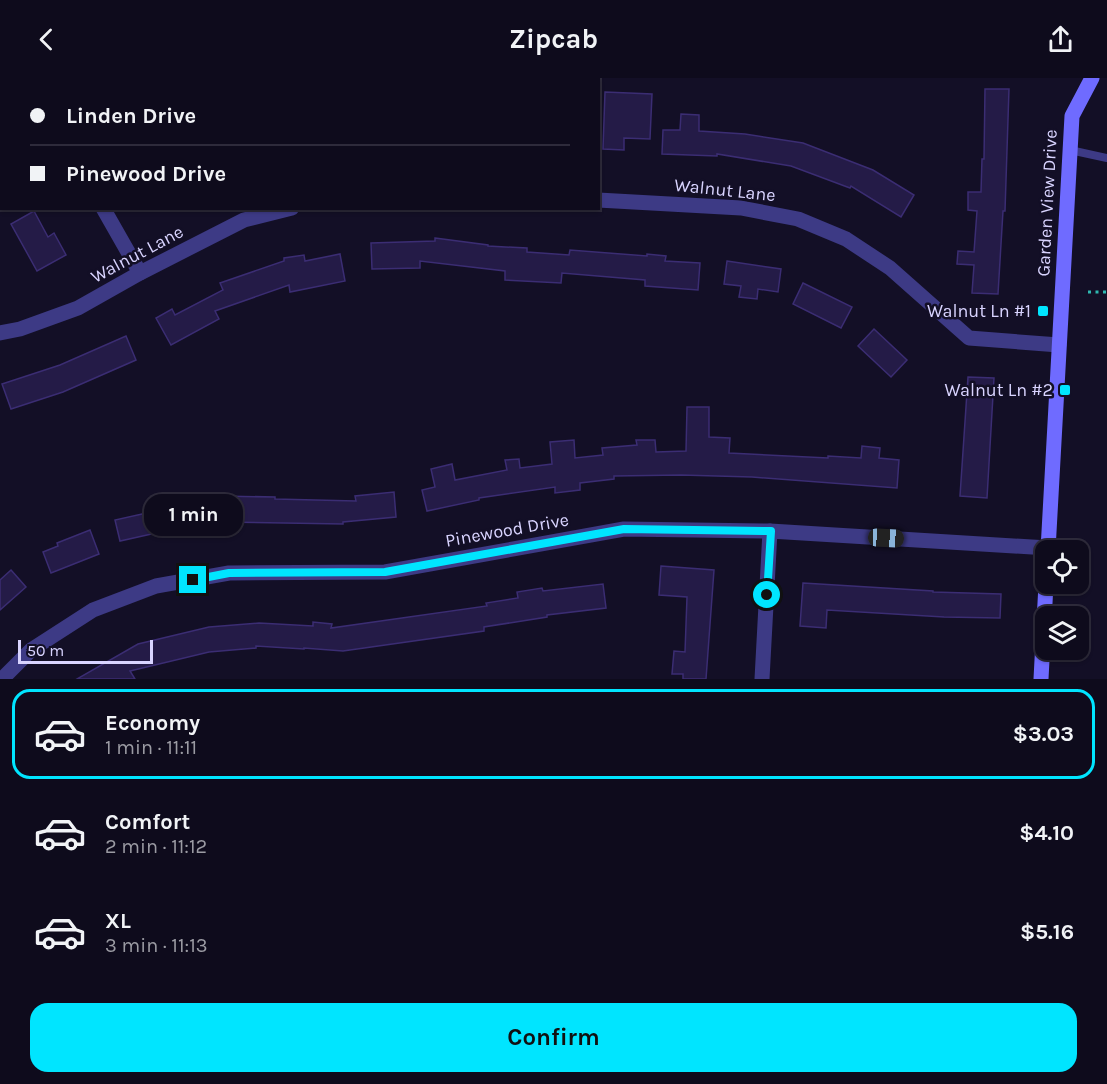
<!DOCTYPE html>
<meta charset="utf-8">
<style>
:root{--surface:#0e0b1c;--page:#171425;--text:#f1f3f6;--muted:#9b9ba3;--line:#2e2b3b;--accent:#00e5ff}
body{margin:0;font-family:Karla,sans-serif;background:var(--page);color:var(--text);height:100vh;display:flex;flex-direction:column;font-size:22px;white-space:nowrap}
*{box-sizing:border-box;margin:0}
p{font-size:20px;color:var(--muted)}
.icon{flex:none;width:33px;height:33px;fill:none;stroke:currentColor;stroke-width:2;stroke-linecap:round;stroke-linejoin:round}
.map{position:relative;height:601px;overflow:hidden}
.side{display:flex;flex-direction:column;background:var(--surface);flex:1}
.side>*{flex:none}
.top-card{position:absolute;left:0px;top:0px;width:600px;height:132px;box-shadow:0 2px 4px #0004,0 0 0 2px var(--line);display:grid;align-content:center;height:132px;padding:0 30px;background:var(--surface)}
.buttons{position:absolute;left:1035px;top:462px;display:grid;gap:12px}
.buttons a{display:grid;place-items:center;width:54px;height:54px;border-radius:12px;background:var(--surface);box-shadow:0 2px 4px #0004,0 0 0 2px var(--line);font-size:30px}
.scale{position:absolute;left:18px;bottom:15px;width:135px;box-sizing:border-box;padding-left:6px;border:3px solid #d9d4ff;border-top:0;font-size:16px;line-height:21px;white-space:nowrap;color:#d9d4ff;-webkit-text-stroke:4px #130f26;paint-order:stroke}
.end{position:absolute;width:27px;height:27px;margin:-14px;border:8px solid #00e5ff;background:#111;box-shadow:0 0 0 3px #111}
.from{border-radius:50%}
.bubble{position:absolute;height:42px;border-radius:18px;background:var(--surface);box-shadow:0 2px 4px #0004,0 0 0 2px var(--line);font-size:20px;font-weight:700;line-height:42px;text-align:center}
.car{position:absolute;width:18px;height:36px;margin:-18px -9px;border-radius:8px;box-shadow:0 0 4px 2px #0007;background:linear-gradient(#222 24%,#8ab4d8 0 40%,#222 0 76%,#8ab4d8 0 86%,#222 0)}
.top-card b{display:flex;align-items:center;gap:21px;height:57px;font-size:22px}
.top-card b+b{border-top:2px solid var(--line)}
.top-card i{width:15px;height:15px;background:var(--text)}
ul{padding:10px 0 0;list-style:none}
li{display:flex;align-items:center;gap:18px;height:90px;margin:0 12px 9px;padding:0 18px;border:3px solid transparent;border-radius:18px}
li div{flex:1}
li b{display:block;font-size:22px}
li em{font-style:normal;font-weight:700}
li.on{border-color:var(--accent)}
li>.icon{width:54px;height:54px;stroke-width:1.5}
.action{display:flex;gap:12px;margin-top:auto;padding:12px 30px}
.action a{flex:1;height:69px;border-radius:18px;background:var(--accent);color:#111;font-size:24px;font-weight:700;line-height:69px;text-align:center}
header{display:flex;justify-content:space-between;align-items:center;height:78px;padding:0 30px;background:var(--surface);font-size:27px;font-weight:700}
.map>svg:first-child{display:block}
</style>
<header><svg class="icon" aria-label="back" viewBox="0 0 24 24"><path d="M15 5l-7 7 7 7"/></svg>Zipcab<svg class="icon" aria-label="share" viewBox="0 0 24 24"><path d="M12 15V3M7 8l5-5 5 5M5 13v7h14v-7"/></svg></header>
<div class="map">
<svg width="1107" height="601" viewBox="0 0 1107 601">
<rect width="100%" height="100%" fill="#130f26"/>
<g fill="#241b47" stroke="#3b2d73" stroke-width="1.5">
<polygon points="985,11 1009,11 1005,133 1003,133 998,216 972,215 974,187 957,186 958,173 974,174 977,133 968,132 968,114 981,114 982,81 984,81"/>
<polygon points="605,14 652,16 650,61 624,60 624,72 603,71"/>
<polygon points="681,36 699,37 699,53 745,56 803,65 873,92 914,117 901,139 851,108 850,110 791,88 717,76 717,78 662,76 663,52 680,52"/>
<polygon points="34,133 48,159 54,155 66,177 37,193 11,146"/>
<polygon points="435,160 488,167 488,168 527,170 527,174 569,177 570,172 647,178 647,176 666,178 665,183 700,185 698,212 645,208 645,202 562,195 561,205 505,202 505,193 420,183 420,190 372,191 371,165 435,163"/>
<polygon points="340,176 345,203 290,214 289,207 215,233 219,241 171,267 156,240 172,231 175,237 223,212 220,205 284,183 284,180 304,177 305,183"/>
<polygon points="727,183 781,191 778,214 758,211 757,221 739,219 741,208 724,206"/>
<polygon points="803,205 852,229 841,250 793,226"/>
<polygon points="874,251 907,282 891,299 858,268"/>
<polygon points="126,258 136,282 63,314 11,331 2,306 60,287"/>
<polygon points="968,299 994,300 987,420 960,418"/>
<polygon points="687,329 709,329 709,359 730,360 729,375 828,380 828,378 861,380 862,368 880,370 879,380 899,382 897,410 752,399 681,397 614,398 614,401 580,405 580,412 555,415 555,409 479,420 479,422 427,433 422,412 435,409 431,391 452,386 455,402 507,392 505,382 519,381 520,390 552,386 550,364 574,362 575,380 603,377 602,370 637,367 636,362 655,362 656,374 686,373"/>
<polygon points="394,414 396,439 343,444 343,446 219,444 219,418 275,419 275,421 356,423 355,418"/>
<polygon points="178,428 183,449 120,463 115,442"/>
<polygon points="90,452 99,476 51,495 43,474 58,468 57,465"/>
<polygon points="661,488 714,492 706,601 683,601 683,596 672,596 674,573 685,574 687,519 659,517"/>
<polygon points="11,492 26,509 0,532 0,502"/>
<polygon points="803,505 933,513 933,514 1001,516 1000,540 944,539 827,532 826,550 800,548"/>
<polygon points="603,506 606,530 547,537 547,539 484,549 484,553 343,573 304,570 304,571 256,568 256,570 209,574 130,593 135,601 77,601 138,566 209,549 259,545 313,548 313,544 332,546 331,550 487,528 486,525 518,520 517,514 542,510 543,513"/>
</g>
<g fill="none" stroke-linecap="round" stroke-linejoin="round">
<polyline stroke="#2fb8b0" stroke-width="3" stroke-dasharray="3 4.5" stroke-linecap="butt" points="1088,214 1107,214"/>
<polyline stroke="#3d3a85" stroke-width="8" points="1070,72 1107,80"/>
<g stroke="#3d3a85" stroke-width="15">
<polyline points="39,0 40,2"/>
<polyline points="598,122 741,130 798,141 846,161 890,190 969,260 1059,267"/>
<polyline points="103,130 140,195"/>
<polyline points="0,255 20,251 78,230 140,195 244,142 292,130"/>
<polyline points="2,601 31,572 93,532 156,508 229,495 385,494 624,451 770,453 1048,470"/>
<polyline points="762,601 770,453"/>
</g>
<g stroke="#6f6bff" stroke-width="15">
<polyline points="1048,472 1072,38 1092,0"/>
<polyline points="1041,601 1046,506"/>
</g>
</g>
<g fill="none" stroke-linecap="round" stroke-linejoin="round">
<polyline stroke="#00e5ff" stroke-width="8" points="193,502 229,495 385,494 624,451 771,453 767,517"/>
</g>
<g fill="#00e5ff" stroke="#130f26" stroke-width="2">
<rect x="1037" y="227" width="12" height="12" rx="3"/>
<rect x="1059" y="306" width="12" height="12" rx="3"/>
</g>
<g text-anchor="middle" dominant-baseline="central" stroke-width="5" stroke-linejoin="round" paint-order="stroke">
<g font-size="18" fill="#d9d4ff" stroke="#130f26">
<text transform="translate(725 112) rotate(6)">Walnut Lane</text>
<text transform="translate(1047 125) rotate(-87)">Garden View Drive</text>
<text transform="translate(137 176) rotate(-28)">Walnut Lane</text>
<text transform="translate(507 452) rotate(-10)">Pinewood Drive</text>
</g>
<g font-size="18" fill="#d9d4ff" stroke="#130f26" text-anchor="end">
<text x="1031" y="233">Walnut Ln #1</text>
<text x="1053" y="312">Walnut Ln #2</text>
</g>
</g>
</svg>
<div class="buttons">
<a><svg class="icon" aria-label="locate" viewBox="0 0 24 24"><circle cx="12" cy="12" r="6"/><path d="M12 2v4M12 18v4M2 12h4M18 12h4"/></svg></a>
<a><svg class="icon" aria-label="layers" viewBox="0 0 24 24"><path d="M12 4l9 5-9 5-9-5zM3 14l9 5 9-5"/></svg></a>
</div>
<div class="scale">50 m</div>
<i class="end from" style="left:767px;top:517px"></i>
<i class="end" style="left:193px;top:502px"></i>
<div class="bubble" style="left:144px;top:416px;width:99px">1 min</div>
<i class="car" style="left:886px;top:460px;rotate:93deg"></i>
<div class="top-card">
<b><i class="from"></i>Linden Drive</b>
<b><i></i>Pinewood Drive</b>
</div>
</div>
<section class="side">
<ul>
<li class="on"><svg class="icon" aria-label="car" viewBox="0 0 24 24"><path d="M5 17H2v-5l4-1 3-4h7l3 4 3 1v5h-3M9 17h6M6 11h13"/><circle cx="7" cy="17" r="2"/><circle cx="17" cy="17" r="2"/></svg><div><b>Economy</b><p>1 min · 11:11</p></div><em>$3.03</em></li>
<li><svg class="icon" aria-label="car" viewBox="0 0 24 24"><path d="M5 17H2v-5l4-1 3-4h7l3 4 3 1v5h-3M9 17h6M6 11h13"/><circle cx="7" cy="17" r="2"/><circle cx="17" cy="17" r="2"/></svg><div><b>Comfort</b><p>2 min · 11:12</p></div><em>$4.10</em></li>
<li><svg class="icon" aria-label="car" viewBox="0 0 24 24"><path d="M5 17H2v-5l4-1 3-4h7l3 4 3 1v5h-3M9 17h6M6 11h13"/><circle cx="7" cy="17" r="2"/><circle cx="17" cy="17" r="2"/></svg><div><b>XL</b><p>3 min · 11:13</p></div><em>$5.16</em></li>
</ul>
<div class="action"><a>Confirm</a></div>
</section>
